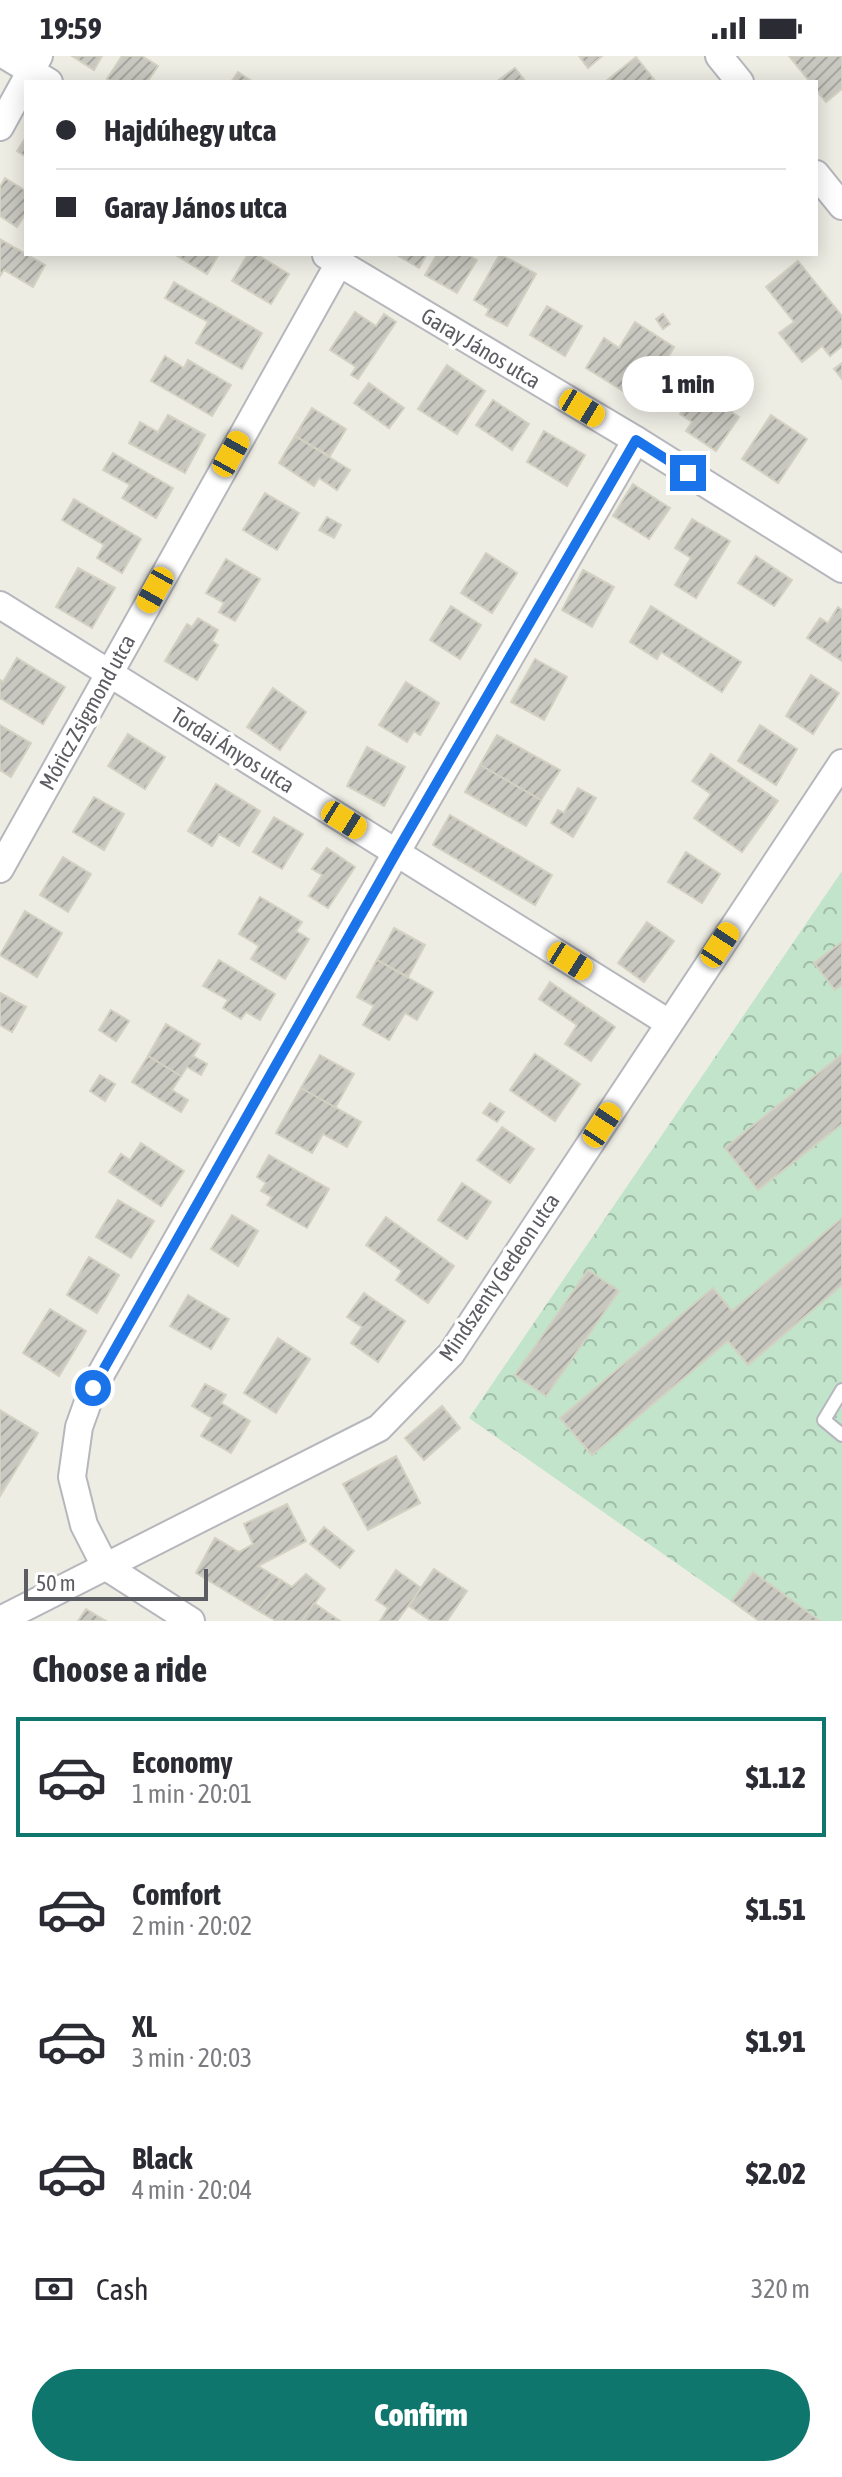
<!DOCTYPE html>
<meta charset="utf-8">
<style>
:root{--surface:#fff;--page:#f7f7f7;--text:#2b2b33;--muted:#7c7c81;--line:#e1e1e2;--accent:#0f766e}
body{margin:0;font-family:"Asap Condensed",sans-serif;background:var(--page);color:var(--text);height:100vh;display:flex;flex-direction:column;font-size:30px;white-space:nowrap}
*{box-sizing:border-box;margin:0}
p{font-size:26px;color:var(--muted)}
.icon{flex:none;width:44px;height:44px;fill:none;stroke:currentColor;stroke-width:2;stroke-linecap:round;stroke-linejoin:round}
.map{position:relative;height:1565px;overflow:hidden}
.details{display:flex;flex-direction:column;background:var(--surface);flex:1}
.details>*{flex:none}
.guide{position:absolute;left:24px;top:24px;width:794px;height:176px;border-radius:0px;box-shadow:0 4px 20px #0003;display:grid;align-content:center;height:176px;padding:0 32px;background:var(--surface)}
.scale{position:absolute;left:24px;bottom:20px;width:184px;box-sizing:border-box;padding-left:8px;border:4px solid #5c5d63;border-top:0;font-size:22px;line-height:28px;white-space:nowrap;color:#5c5d63;-webkit-text-stroke:6px #fff;paint-order:stroke}
.end{position:absolute;width:36px;height:36px;margin:-18px;border:10px solid #1a73e8;background:#fff;box-shadow:0 0 0 4px #fff}
.from{border-radius:50%}
.bubble{position:absolute;height:56px;border-radius:28px;background:var(--surface);box-shadow:0 4px 20px #0003;font-size:26px;font-weight:800;line-height:56px;text-align:center}
.car{position:absolute;width:24px;height:48px;margin:-24px -12px;border-radius:10px;box-shadow:0 0 6px 2px #0007;background:linear-gradient(#f5c518 24%,#345 0 40%,#f5c518 0 76%,#345 0 86%,#f5c518 0)}
.guide b{display:flex;align-items:center;gap:28px;height:76px;font-size:30px}
.guide b+b{border-top:2px solid var(--line)}
.guide i{width:20px;height:20px;background:var(--text)}
ul{padding:0;list-style:none}
li{display:flex;align-items:center;gap:24px;height:120px;margin:0 16px 12px;padding:0 16px;border:4px solid transparent;border-radius:0px}
li div{flex:1}
li b{display:block;font-size:30px}
li em{font-style:normal;font-weight:800}
li.active{border-color:var(--accent)}
li>.icon{width:72px;height:72px;stroke-width:1.5}
h2{padding:0 32px;font-size:36px;line-height:96px}
.pay{display:flex;align-items:center;gap:20px;height:88px;padding:0 32px;font-size:30px}
.pay p{margin-inline-start:auto}
.action{display:flex;gap:16px;margin-top:auto;padding:16px 32px}
.action a{flex:1;height:92px;border-radius:48px;background:var(--accent);color:#fff;font-size:32px;font-weight:800;line-height:92px;text-align:center}
.status{display:flex;justify-content:space-between;align-items:center;height:56px;padding:0 40px;background:var(--surface);direction:ltr}
.status svg{height:22px;fill:currentColor}
.map>svg:first-child{display:block}
</style>
<div class="status"><b>19:59</b><svg viewBox="0 0 49 12"><path d="M0 12V9h3v3zM5 12V6h3v6zM10 12V3h3v9zM15 12V0h3v12zM26 1h20v11H26zM47 4h2v5h-2z"/></svg></div>
<div class="map">
<svg width="842" height="1565" viewBox="0 0 842 1565">
<defs>
<pattern id="park-crowns" width="20" height="18" patternUnits="userSpaceOnUse" patternTransform="scale(2)"><rect width="20" height="18" fill="#c1e4cb"/><path d="M2 6a3 3 0 1 1 6 0M12 15a3 3 0 1 1 6 0" fill="none" stroke="#a0bca8"/></pattern>
<pattern id="building-hatch" width="6" height="6" patternUnits="userSpaceOnUse" patternTransform="scale(2)"><rect width="6" height="6" fill="#c9c8c0"/><path d="M-1 1l2-2M0 6l6-6M5 7l2-2" fill="none" stroke="#a6a6a0"/></pattern>
</defs>
<rect width="100%" height="100%" fill="#edede4"/>
<polygon fill="url(#park-crowns)" points="842,815 842,1565 759,1565 469,1362"/>
<g fill="url(#building-hatch)" stroke="#d2d1c2" stroke-width="2">
<polygon points="72,0 102,0 94,14"/>
<polygon points="122,0 142,0 158,10 147,26 112,26 107,23"/>
<polygon points="579,0 602,0 588,12"/>
<polygon points="789,0 842,0 842,33 826,46 816,34 816,26 810,26"/>
<polygon points="636,1 656,26 605,26"/>
<polygon points="515,12 526,26 496,26"/>
<polygon points="238,16 253,26 231,26"/>
<polygon points="26,81 26,101 17,95"/>
<polygon points="5,122 26,135 26,157 17,171 0,160 0,131"/>
<polygon points="0,183 45,209 33,231 4,214 0,220"/>
<polygon points="174,198 219,198 207,218"/>
<polygon points="248,198 256,198 289,218 271,248 232,225"/>
<polygon points="395,198 427,198 419,212"/>
<polygon points="437,198 467,198 477,204 457,237 425,219"/>
<polygon points="500,198 536,218 507,270 486,259 489,253 474,244"/>
<polygon points="798,205 842,260 842,290 830,300 822,290 802,306 779,277 794,266 766,231"/>
<polygon points="174,226 262,277 242,313 196,287 208,266 165,242"/>
<polygon points="547,250 582,270 565,300 530,279"/>
<polygon points="355,256 376,270 384,258 396,266 358,323 351,319 356,311 330,294"/>
<polygon points="663,258 670,268 663,273 656,263"/>
<polygon points="635,266 674,291 641,346 586,312 604,282 619,292"/>
<polygon points="165,300 184,312 188,304 231,329 212,360 151,325"/>
<polygon points="842,307 842,323 834,313"/>
<polygon points="447,309 485,335 457,378 418,353"/>
<polygon points="369,327 404,352 389,372 354,347"/>
<polygon points="697,332 739,361 716,395 686,375 692,366 680,358"/>
<polygon points="493,344 529,368 512,394 476,369"/>
<polygon points="312,352 346,373 330,400 295,380"/>
<polygon points="168,359 205,379 185,417 129,387 140,366 158,376"/>
<polygon points="771,359 807,383 778,427 742,403"/>
<polygon points="544,375 585,399 567,430 527,406"/>
<polygon points="295,380 350,414 337,434 319,422 314,430 279,407"/>
<polygon points="113,397 173,432 156,462 122,442 130,429 103,414"/>
<polygon points="633,428 670,452 649,483 613,460"/>
<polygon points="265,437 299,457 277,494 243,474"/>
<polygon points="74,443 141,483 122,517 97,502 104,489 62,464"/>
<polygon points="327,461 341,469 334,482 319,474"/>
<polygon points="692,463 730,485 696,542 675,529 691,502 675,492"/>
<polygon points="486,497 517,517 492,557 461,537"/>
<polygon points="756,500 792,524 774,550 738,527"/>
<polygon points="226,503 260,523 235,565 219,556 224,547 206,537"/>
<polygon points="78,512 115,532 92,572 56,551"/>
<polygon points="583,514 614,531 592,571 562,554"/>
<polygon points="451,550 481,569 460,603 430,584"/>
<polygon points="651,550 741,606 722,636 661,596 657,603 630,586"/>
<polygon points="838,551 842,554 842,605 807,582 820,562 828,567"/>
<polygon points="198,562 218,574 212,585 218,589 197,624 165,605 187,568 192,571"/>
<polygon points="17,602 65,631 43,668 0,642 0,624 3,626"/>
<polygon points="535,603 567,621 544,664 511,646"/>
<polygon points="811,619 839,637 813,678 786,660"/>
<polygon points="406,626 439,647 420,679 414,675 407,686 379,669"/>
<polygon points="273,632 306,656 280,694 247,671"/>
<polygon points="0,669 31,687 11,721 0,714"/>
<polygon points="760,669 797,693 776,729 738,705"/>
<polygon points="128,678 165,701 145,733 108,710"/>
<polygon points="497,679 560,714 541,744 480,709"/>
<polygon points="367,691 405,711 384,750 347,730"/>
<polygon points="711,698 778,745 742,796 694,762 711,738 692,725"/>
<polygon points="480,709 541,744 526,770 465,736"/>
<polygon points="216,728 260,755 239,790 219,778 212,790 188,775"/>
<polygon points="578,732 596,742 573,781 551,767 558,754 564,757"/>
<polygon points="94,741 124,758 104,794 73,776"/>
<polygon points="450,759 552,819 535,849 433,789"/>
<polygon points="274,761 303,778 282,813 253,796"/>
<polygon points="327,792 355,811 328,852 309,840 322,819 312,813"/>
<polygon points="686,796 720,818 702,847 668,826"/>
<polygon points="63,801 91,818 68,856 40,839"/>
<polygon points="260,841 302,866 296,875 309,883 285,923 251,903 259,890 239,878"/>
<polygon points="25,855 62,877 37,921 0,899"/>
<polygon points="647,866 674,885 644,926 618,907"/>
<polygon points="394,872 425,889 408,921 377,904"/>
<polygon points="842,886 842,929 835,934 814,907"/>
<polygon points="219,904 275,938 260,964 246,956 241,963 223,952 228,944 203,930"/>
<polygon points="377,904 433,936 417,964 405,957 389,984 363,969 374,950 357,941"/>
<polygon points="550,926 615,971 591,1005 565,988 577,969 539,943"/>
<polygon points="0,937 26,951 12,976 0,969"/>
<polygon points="111,954 129,965 116,985 99,974"/>
<polygon points="166,968 200,988 193,1000 207,1008 201,1019 187,1011 181,1020 148,1000"/>
<polygon points="535,998 580,1028 555,1065 510,1034"/>
<polygon points="842,998 842,1068 758,1134 725,1092"/>
<polygon points="320,999 354,1018 335,1052 301,1032"/>
<polygon points="148,1000 181,1020 172,1034 188,1044 181,1056 132,1026"/>
<polygon points="100,1019 115,1028 105,1045 90,1035"/>
<polygon points="301,1032 361,1066 347,1091 323,1078 312,1097 276,1077"/>
<polygon points="490,1047 504,1056 497,1066 483,1057"/>
<polygon points="502,1071 534,1093 510,1127 477,1104"/>
<polygon points="141,1087 184,1115 161,1150 109,1116 121,1098 130,1104"/>
<polygon points="269,1099 329,1133 307,1172 267,1149 272,1141 261,1135 266,1127 257,1121"/>
<polygon points="462,1127 491,1146 467,1183 438,1164"/>
<polygon points="118,1144 154,1165 131,1202 96,1181"/>
<polygon points="232,1159 258,1175 238,1210 211,1193"/>
<polygon points="386,1161 454,1210 428,1247 396,1224 402,1215 366,1189"/>
<polygon points="842,1162 842,1229 748,1309 728,1285 592,1399 560,1362 713,1232 732,1255"/>
<polygon points="89,1201 119,1219 97,1257 67,1239"/>
<polygon points="588,1214 619,1235 546,1340 515,1319"/>
<polygon points="364,1237 405,1265 378,1306 351,1287 362,1271 347,1261"/>
<polygon points="188,1239 229,1263 211,1293 170,1270"/>
<polygon points="50,1253 86,1275 59,1320 23,1297"/>
<polygon points="278,1282 310,1303 276,1357 244,1337"/>
<polygon points="205,1328 226,1339 221,1347 250,1365 231,1397 201,1380 212,1362 192,1350"/>
<polygon points="442,1350 460,1372 424,1404 405,1382"/>
<polygon points="0,1354 38,1377 0,1440"/>
<polygon points="396,1400 420,1447 368,1474 343,1428"/>
<polygon points="287,1448 306,1485 258,1510 281,1524 257,1554 196,1517 215,1482 239,1496 253,1488 244,1468"/>
<polygon points="324,1471 354,1495 340,1512 310,1488"/>
<polygon points="434,1513 467,1535 447,1565 431,1565 409,1550"/>
<polygon points="396,1514 421,1532 397,1565 380,1565 388,1552 376,1544"/>
<polygon points="753,1516 820,1565 759,1565 732,1545"/>
<polygon points="306,1518 325,1533 302,1565 276,1565 257,1554 281,1524 292,1531"/>
<polygon points="314,1547 340,1565 302,1565"/>
<polygon points="86,1553 106,1565 78,1565"/>
</g>
<g fill="none" stroke-linecap="round" stroke-linejoin="round">
<defs>
<polyline id="lane" points="842,1334 824,1364 842,1379"/>
<g id="street">
<polyline points="6,0 49,26"/>
<polyline points="719,0 740,26"/>
<polyline points="0,71 39,0"/>
<polyline points="816,118 842,150"/>
<polyline points="326,199 636,384 842,513"/>
<polyline points="0,549 669,967"/>
<polyline points="0,813 339,207"/>
<polyline points="0,1564 379,1372 451,1298 842,707"/>
<polyline points="191,1565 105,1510 84,1469 72,1421 79,1371 93,1332 396,797 636,384"/>
</g>
</defs>
<use href="#lane" stroke="#b6b7bd" stroke-width="16"/>
<use href="#street" stroke="#b6b7bd" stroke-width="30"/>
<use href="#lane" stroke="#fff" stroke-width="12"/>
<use href="#street" stroke="#fff" stroke-width="26"/>
</g>
<g fill="none" stroke-linecap="round" stroke-linejoin="round">
<polyline stroke="#1a73e8" stroke-width="10" points="93,1332 396,797 636,384 688,417"/>
</g>
<g text-anchor="middle" dominant-baseline="central" stroke-width="7" stroke-linejoin="round" paint-order="stroke">
<g font-size="22" fill="#5c5d63" stroke="#fff">
<text transform="translate(481 292) rotate(31)">Garay János utca</text>
<text transform="translate(87 656) rotate(-61)">Móricz Zsigmond utca</text>
<text transform="translate(233 694) rotate(32)">Tordai Ányos utca</text>
<text transform="translate(499 1221) rotate(-56)">Mindszenty Gedeon utca</text>
</g>
</g>
</svg>
<div class="scale">50 m</div>
<i class="end from" style="left:93px;top:1332px"></i>
<i class="end" style="left:688px;top:417px"></i>
<div class="bubble" style="left:622px;top:300px;width:132px">1 min</div>
<i class="car" style="left:582px;top:352px;rotate:121deg"></i>
<i class="car" style="left:231px;top:398px;rotate:29deg"></i>
<i class="car" style="left:155px;top:534px;rotate:209deg"></i>
<i class="car" style="left:344px;top:764px;rotate:122deg"></i>
<i class="car" style="left:720px;top:889px;rotate:33deg"></i>
<i class="car" style="left:570px;top:905px;rotate:122deg"></i>
<i class="car" style="left:602px;top:1069px;rotate:33deg"></i>
<div class="guide">
<b><i class="from"></i>Hajdúhegy utca</b>
<b><i></i>Garay János utca</b>
</div>
</div>
<section class="details">
<h2>Choose a ride</h2>
<ul>
<li class="active"><svg class="icon" aria-label="car" viewBox="0 0 24 24"><path d="M5 17H2v-5l4-1 3-4h7l3 4 3 1v5h-3M9 17h6M6 11h13"/><circle cx="7" cy="17" r="2"/><circle cx="17" cy="17" r="2"/></svg><div><b>Economy</b><p>1 min · 20:01</p></div><em>$1.12</em></li>
<li><svg class="icon" aria-label="car" viewBox="0 0 24 24"><path d="M5 17H2v-5l4-1 3-4h7l3 4 3 1v5h-3M9 17h6M6 11h13"/><circle cx="7" cy="17" r="2"/><circle cx="17" cy="17" r="2"/></svg><div><b>Comfort</b><p>2 min · 20:02</p></div><em>$1.51</em></li>
<li><svg class="icon" aria-label="car" viewBox="0 0 24 24"><path d="M5 17H2v-5l4-1 3-4h7l3 4 3 1v5h-3M9 17h6M6 11h13"/><circle cx="7" cy="17" r="2"/><circle cx="17" cy="17" r="2"/></svg><div><b>XL</b><p>3 min · 20:03</p></div><em>$1.91</em></li>
<li><svg class="icon" aria-label="car" viewBox="0 0 24 24"><path d="M5 17H2v-5l4-1 3-4h7l3 4 3 1v5h-3M9 17h6M6 11h13"/><circle cx="7" cy="17" r="2"/><circle cx="17" cy="17" r="2"/></svg><div><b>Black</b><p>4 min · 20:04</p></div><em>$2.02</em></li>
</ul>
<div class="pay"><svg class="icon" aria-label="cash" viewBox="0 0 24 24"><path d="M3 7h18v10H3z"/><circle cx="12" cy="12" r="2"/></svg>Cash<p>320 m</p></div>
<div class="action"><a>Confirm</a></div>
</section>
